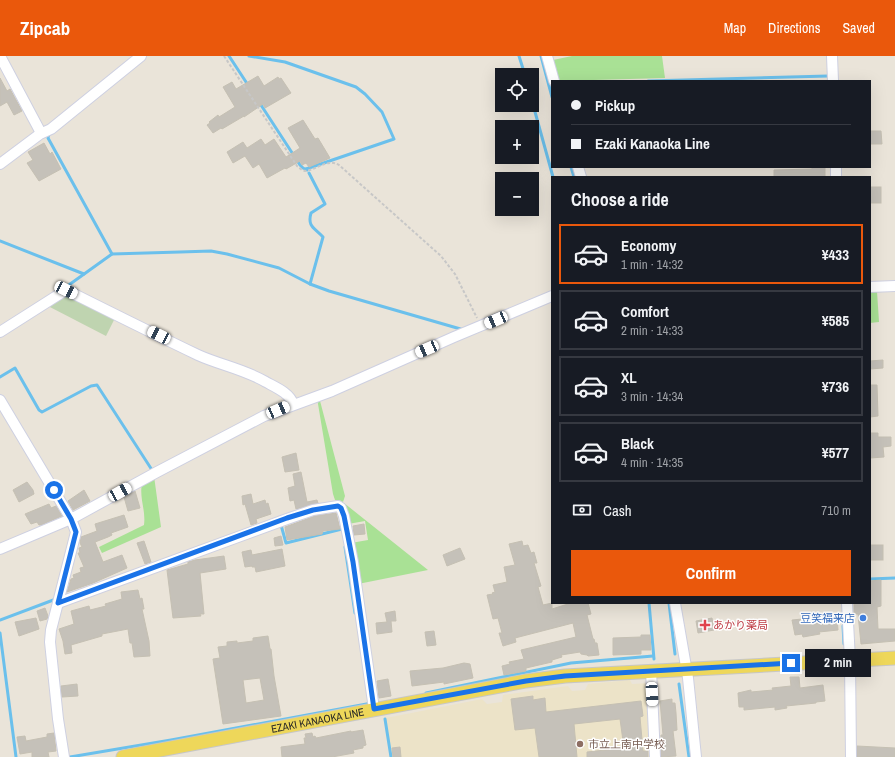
<!DOCTYPE html>
<meta charset="utf-8">
<style>
:root{--surface:#171b24;--page:#242831;--text:#f1f3f6;--muted:#9ea1a6;--line:#363941;--accent:#ea580c}
body{margin:0;font-family:"Archivo Narrow","Noto Sans JP",sans-serif;background:var(--page);color:var(--text);height:100vh;display:flex;flex-direction:column;font-size:15px;white-space:nowrap}
*{box-sizing:border-box;margin:0}
p{font-size:13px;color:var(--muted)}
.icon{flex:none;width:22px;height:22px;fill:none;stroke:currentColor;stroke-width:2;stroke-linecap:round;stroke-linejoin:round}
.map{position:relative;flex:1;overflow:hidden}
.side{position:absolute;left:551px;top:120px;width:320px;height:428px;display:flex;flex-direction:column;background:var(--surface);border-radius:0px;box-shadow:0 4px 16px #0002}
.side>*{flex:none}
.guide{position:absolute;left:551px;top:24px;width:320px;height:88px;border-radius:0px;box-shadow:0 4px 16px #0002;display:grid;align-content:center;height:88px;padding:0 20px;background:var(--surface)}
.tools{position:absolute;left:495px;top:12px;display:grid;gap:8px}
.tools a{display:grid;place-items:center;width:44px;height:44px;border-radius:0px;background:var(--surface);box-shadow:0 4px 16px #0002;font-size:20px}
.end{position:absolute;width:18px;height:18px;margin:-9px;border:5px solid #1a73e8;background:#fff;box-shadow:0 0 0 2px #fff}
.from{border-radius:50%}
.bubble{position:absolute;height:28px;border-radius:0px;background:var(--surface);box-shadow:0 4px 16px #0002;font-size:13px;font-weight:700;line-height:28px;text-align:center}
.car{position:absolute;width:12px;height:24px;margin:-12px -6px;border-radius:5px;box-shadow:0 0 3px 1px #0007;background:linear-gradient(#fff 24%,#345 0 40%,#fff 0 76%,#345 0 86%,#fff 0)}
.guide b{display:flex;align-items:center;gap:14px;height:38px;font-size:15px}
.guide b+b{border-top:1px solid var(--line)}
.guide i{width:10px;height:10px;background:var(--text)}
ul{padding:0;list-style:none}
li{display:flex;align-items:center;gap:12px;height:60px;margin:0 8px 6px;padding:0 12px;border:2px solid var(--line);border-radius:0px}
li div{flex:1}
li b{display:block;font-size:15px}
li em{font-style:normal;font-weight:700}
li.on{border-color:var(--accent)}
li>.icon{width:36px;height:36px;stroke-width:1.5}
h2{padding:0 20px;font-size:18px;line-height:48px}
.pay{display:flex;align-items:center;gap:10px;height:44px;padding:0 20px;font-size:15px}
.pay p{margin-inline-start:auto}
.button{display:flex;gap:8px;margin-top:auto;padding:8px 20px}
.button a{flex:1;height:46px;border-radius:0px;background:var(--accent);color:#fff;font-size:16px;font-weight:700;line-height:46px;text-align:center}
header{display:flex;align-items:center;gap:24px;box-sizing:border-box;height:56px;padding:0 20px;background:var(--accent);color:#fff}
header strong{font-size:19px}
nav{display:flex;gap:22px;margin-inline-start:auto;font-size:14px}
.map>svg:first-child{display:block}
</style>
<header>
<strong>Zipcab</strong>
<nav><a>Map</a><a>Directions</a><a>Saved</a></nav>
</header>
<div class="map">
<svg width="895" height="701" viewBox="0 0 895 701">
<rect width="100%" height="100%" fill="#eae4d9"/>
<polygon fill="#ece3c8" points="630,624 632,628 650,627 653,701 392,701 386,662 482,643 487,648 502,646 503,639 568,630 572,635 585,634 588,628"/>
<g fill="#a9e195">
<polygon points="572,0 662,0 665,22 558,25 553,4"/>
<polygon points="870,235 877,235 879,266 870,267"/>
<polygon points="319,341 345,440 343,446 339,444 335,444 333,438 317,342"/>
<path d="M154,420L161,471L102,497L99,491L144,469C146,454 139,442 142,427Z"/>
<polygon points="344,447 428,514 358,528 351,487 368,484 365,465 348,468"/>
</g>
<polygon fill="#bfd4b0" points="65,237 115,262 106,280 46,249"/>
<g fill="none" stroke-linecap="round" stroke-linejoin="round">
<g stroke="#6bc0ec" stroke-width="3">
<polyline points="229,0 248,29"/>
<polyline points="249,0 285,6 356,31 365,38 382,56 394,83 306,113"/>
<polyline points="519,0 525,19"/>
<polyline points="541,0 552,41"/>
<polyline points="648,25 828,20"/>
<polyline points="532,45 553,121"/>
<polyline points="259,46 300,109 303,112 307,114"/>
<polyline points="49,78 48,82 112,198"/>
<polyline points="571,111 574,121"/>
<path d="M309,117L325,148L311,157C307,171 315,172 323,181L310,228L329,235L464,274"/>
<polyline points="0,185 84,218"/>
<polyline points="66,231 112,198 180,196 211,195 227,198 279,212 310,228"/>
<polyline points="0,321 15,312 39,354 42,356 91,330 97,329 152,414"/>
<polyline points="281,469 286,487 342,473"/>
<polyline points="345,491 355,557"/>
<polyline points="870,523 895,522"/>
<polyline points="649,547 654,603"/>
<polyline points="669,547 675,598"/>
<polyline points="0,564 56,543"/>
<polyline points="843,570 844,588"/>
<polyline points="0,577 16,701"/>
<polyline points="679,628 689,701"/>
<polyline points="426,637 571,607 653,600"/>
<polyline points="385,663 391,701"/>
<polyline points="70,701 171,684 372,647"/>
</g>
</g>
<g fill="#c5c1b9" stroke="#c5c0b3" fill-rule="evenodd">
<polygon points="258,20 264,30 278,21 279,23 281,22 291,37 265,52 263,48 244,61 244,60 222,73 221,72 213,77 207,69 210,67 209,66 218,59 219,61 235,51 223,31 232,26 236,33"/>
<polygon points="0,22 7,35 10,33 22,55 14,59 7,46 0,50"/>
<polygon points="303,64 315,83 318,82 330,102 309,111 306,107 302,109 300,105 286,113 285,112 267,122 259,108 253,112 245,100 233,107 227,96 243,86 247,92 261,83 265,89 274,83 286,101 300,92 288,72"/>
<polygon points="870,75 881,75 882,88 870,88"/>
<polygon points="44,87 50,98 52,96 61,113 39,125 27,107 33,104 28,96"/>
<polygon points="812,111 825,111 825,121 774,121 774,114 812,113"/>
<rect x="870" y="131" width="11" height="16"/>
<polygon points="883,304 883,312 870,313 870,305"/>
<polygon points="870,329 877,329 878,360 870,361"/>
<polygon points="870,377 878,377 878,381 891,381 891,390 883,391 884,401 870,402"/>
<polygon points="296,397 299,414 285,416 282,401"/>
<polygon points="301,416 307,446 317,444 318,447 296,453 294,444 290,445 288,432 295,430 293,418"/>
<polygon points="27,426 33,434 34,438 19,446 13,434"/>
<polygon points="84,434 90,445 73,454 68,445"/>
<polygon points="135,435 140,452 128,455 124,441"/>
<polygon points="251,438 253,448 265,444 266,448 268,447 271,458 256,463 257,467 251,469 245,448 243,449 242,440"/>
<polygon points="49,448 51,452 56,450 62,460 41,469 39,469 37,466 31,468 25,458"/>
<polygon points="336,457 340,473 323,475 322,478 287,484 285,471 315,460"/>
<polygon points="124,459 128,471 111,477 112,479 108,481 95,486 103,506 122,499 127,512 93,527 67,536 71,523 74,522 73,519 81,516 80,512 84,511 78,497 80,497 79,492 82,491 80,487 81,481 97,475 95,468"/>
<polygon points="364,468 365,478 354,479 353,470"/>
<polygon points="281,480 283,489 275,490 274,482"/>
<polygon points="144,485 151,506 145,508 137,487"/>
<polygon points="522,485 523,490 528,489 531,497 534,496 537,507 534,507 541,530 538,531 543,549 552,547 552,553 571,547 588,547 591,558 587,559 593,583 594,583 595,587 597,587 599,599 588,600 587,599 581,598 580,596 561,599 562,601 552,604 552,606 526,612 526,615 504,619 502,610 510,608 509,606 524,603 521,594 576,581 573,567 515,582 516,586 503,590 499,577 502,577 498,562 493,563 487,539 493,538 492,537 495,536 493,529 507,526 504,511 515,509 509,488"/>
<rect x="870" y="489" width="13" height="15"/>
<polygon points="460,492 465,503 447,510 443,499"/>
<polygon points="282,493 285,510 256,516 255,511 252,511 252,510 245,511 242,496 251,494 252,499"/>
<polygon points="224,500 226,513 200,517 204,558 200,558 201,560 173,562 167,514 188,508 188,506 195,504"/>
<polygon points="881,524 881,550 877,551 878,573 895,573 895,585 861,588 858,558 854,558 854,547 870,547 870,525"/>
<polygon points="138,534 140,543 142,542 144,553 142,553 149,585 150,600 134,601 132,587 130,587 128,573 102,578 102,580 71,589 72,597 65,598 63,585 59,573 74,568 71,555 89,550 90,554 106,550 105,548 122,543 121,536"/>
<polygon points="45,552 48,560 47,563 40,565 37,555"/>
<polygon points="395,555 396,565 391,565 392,576 377,578 376,567 387,566 385,557"/>
<polygon points="36,562 39,573 19,580 15,566"/>
<polygon points="712,562 714,574 698,577 696,565"/>
<polygon points="828,562 837,562 838,574 819,576 820,578 803,581 802,578 795,579 792,564 802,563 802,567"/>
<polygon points="434,575 436,589 427,590 425,576"/>
<polygon points="641,579 650,579 651,594 641,594 641,598 613,599 613,582 641,581"/>
<path d="M268,580L270,593H271L274,620L281,660L223,668L213,603L220,602L218,591L227,590V586L237,585V587L253,585V582ZM260,622L264,644L246,647L243,624Z"/>
<polygon points="464,607 470,608 473,622 444,628 444,626 412,630 410,615 443,612"/>
<polygon points="790,621 799,621 800,632 823,629 825,645 816,646 816,647 786,650 787,652 775,654 775,651 744,654 744,651 739,651 738,637 751,634 751,636 773,634 772,632 791,630"/>
<polygon points="388,623 391,640 379,642 377,625"/>
<polygon points="77,628 78,640 62,641 61,630"/>
<polygon points="533,640 533,644 545,642 546,656 641,645 643,660 640,661 643,695 648,695 648,701 587,701 587,696 624,692 620,663 574,668 577,701 539,701 535,672 515,674 511,643"/>
<polygon points="672,643 672,647 675,647 676,657 677,674 673,675 676,700 661,701 661,679 663,679 660,645"/>
<polygon points="363,674 366,689 363,690 363,692 353,694 354,697 332,701 282,701 281,691 305,688 304,682 306,682 305,678 312,677 313,681 315,680 316,682 351,675 351,676"/>
<polygon points="54,677 56,695 48,696 49,701 32,701 32,696 20,698 17,681 25,680 26,685 47,681 47,678"/>
<polygon points="857,690 895,692 895,701 857,701"/>
<polygon points="400,691 401,701 393,701 392,692"/>
</g>
<g fill="none" stroke-linecap="round" stroke-linejoin="round">
<defs>
<g id="minor">
<polyline points="0,0 41,77"/>
<polyline points="547,0 554,25"/>
<polyline points="832,0 833,25"/>
<polyline points="0,108 40,78 51,73 141,0"/>
<polyline points="578,111 581,121"/>
<polyline points="836,111 836,121"/>
<polyline points="870,231 895,230"/>
<path d="M0,276L66,234C110,256 154,278 198,299C220,309 244,313 266,326C275,331 290,337 293,348"/>
<polyline points="0,344 71,463 76,476 51,574 50,586 58,663 64,701"/>
<polyline points="0,493 71,463 157,416 264,360 332,335 454,281 552,240"/>
<polyline points="58,547 287,463 313,454 338,450 341,452 344,460 353,506 374,653"/>
<polyline points="675,547 688,622 696,701"/>
<polyline points="847,547 850,604 851,701"/>
<polyline points="651,614 655,701"/>
</g>
<g id="major">
<path id="s1" d="M123,701L526,625L565,620L895,602"/>
</g>
</defs>
<use href="#minor" stroke="#ced0e1" stroke-width="12"/>
<use href="#major" stroke="#c7c7c7" stroke-width="15"/>
<path stroke="#c7c7c7" stroke-width="2" stroke-dasharray="3 2" stroke-linecap="butt" d="M224,0L297,110L302,114L305,115C316,114 328,102 339,109L441,200L455,218L477,262"/>
<use href="#minor" stroke="#fff" stroke-width="10"/>
<use href="#major" stroke="#eed75a" stroke-width="13"/>
</g>
<g fill="none" stroke-linecap="round" stroke-linejoin="round">
<polyline stroke="#1a73e8" stroke-width="5" points="54,434 71,463 76,476 58,547 287,462 313,454 338,450 341,452 344,460 353,506 374,653 526,625 565,620 791,607"/>
</g>
<circle fill="#3f7fe0" stroke="#fff" stroke-width="1.5" cx="863" cy="562" r="4"/>
<path fill="#e0444e" stroke="#fff" stroke-width="1.5" d="M703 563h4v4h4v4h-4v4h-4v-4h-4v-4h4z"/>
<circle fill="#8d6e63" stroke="#fff" stroke-width="1.5" cx="580" cy="688" r="4"/>
<g text-anchor="middle" dominant-baseline="central" stroke-width="3" stroke-linejoin="round" paint-order="stroke">
<g font-size="11" fill="#366cbe" stroke="#fff" text-anchor="end">
<text x="855" y="562">豆笑福来店</text>
</g>
<g font-size="11" fill="#be3a42" stroke="#fff" text-anchor="start">
<text x="713" y="569">あかり薬局</text>
</g>
<g font-size="11" fill="#272727" stroke="#fff">
<text stroke="none"><textPath href="#s1" startOffset="198">EZAKI KANAOKA LINE</textPath></text>
</g>
<g font-size="11" fill="#785e54" stroke="#fff" text-anchor="start">
<text x="588" y="688">市立上南中学校</text>
</g>
</g>
</svg>
<div class="tools">
<a><svg class="icon" aria-label="locate" viewBox="0 0 24 24"><circle cx="12" cy="12" r="6"/><path d="M12 2v4M12 18v4M2 12h4M18 12h4"/></svg></a>
<a>+</a>
<a>−</a>
</div>
<i class="end from" style="left:54px;top:434px"></i>
<i class="end" style="left:791px;top:607px"></i>
<div class="bubble" style="left:805px;top:593px;width:66px">2 min</div>
<i class="car" style="left:66px;top:234px;rotate:116deg"></i>
<i class="car" style="left:496px;top:264px;rotate:247deg"></i>
<i class="car" style="left:159px;top:279px;rotate:296deg"></i>
<i class="car" style="left:427px;top:293px;rotate:247deg"></i>
<i class="car" style="left:278px;top:354px;rotate:67deg"></i>
<i class="car" style="left:120px;top:436px;rotate:61deg"></i>
<i class="car" style="left:652px;top:638px;rotate:177deg"></i>
<div class="guide">
<b><i class="from"></i>Pickup</b>
<b><i></i>Ezaki Kanaoka Line</b>
</div>
<section class="side">
<h2>Choose a ride</h2>
<ul>
<li class="on"><svg class="icon" aria-label="car" viewBox="0 0 24 24"><path d="M5 17H2v-5l4-1 3-4h7l3 4 3 1v5h-3M9 17h6M6 11h13"/><circle cx="7" cy="17" r="2"/><circle cx="17" cy="17" r="2"/></svg><div><b>Economy</b><p>1 min · 14:32</p></div><em>¥433</em></li>
<li><svg class="icon" aria-label="car" viewBox="0 0 24 24"><path d="M5 17H2v-5l4-1 3-4h7l3 4 3 1v5h-3M9 17h6M6 11h13"/><circle cx="7" cy="17" r="2"/><circle cx="17" cy="17" r="2"/></svg><div><b>Comfort</b><p>2 min · 14:33</p></div><em>¥585</em></li>
<li><svg class="icon" aria-label="car" viewBox="0 0 24 24"><path d="M5 17H2v-5l4-1 3-4h7l3 4 3 1v5h-3M9 17h6M6 11h13"/><circle cx="7" cy="17" r="2"/><circle cx="17" cy="17" r="2"/></svg><div><b>XL</b><p>3 min · 14:34</p></div><em>¥736</em></li>
<li><svg class="icon" aria-label="car" viewBox="0 0 24 24"><path d="M5 17H2v-5l4-1 3-4h7l3 4 3 1v5h-3M9 17h6M6 11h13"/><circle cx="7" cy="17" r="2"/><circle cx="17" cy="17" r="2"/></svg><div><b>Black</b><p>4 min · 14:35</p></div><em>¥577</em></li>
</ul>
<div class="pay"><svg class="icon" aria-label="cash" viewBox="0 0 24 24"><path d="M3 7h18v10H3z"/><circle cx="12" cy="12" r="2"/></svg>Cash<p>710 m</p></div>
<div class="button"><a>Confirm</a></div>
</section>
</div>
